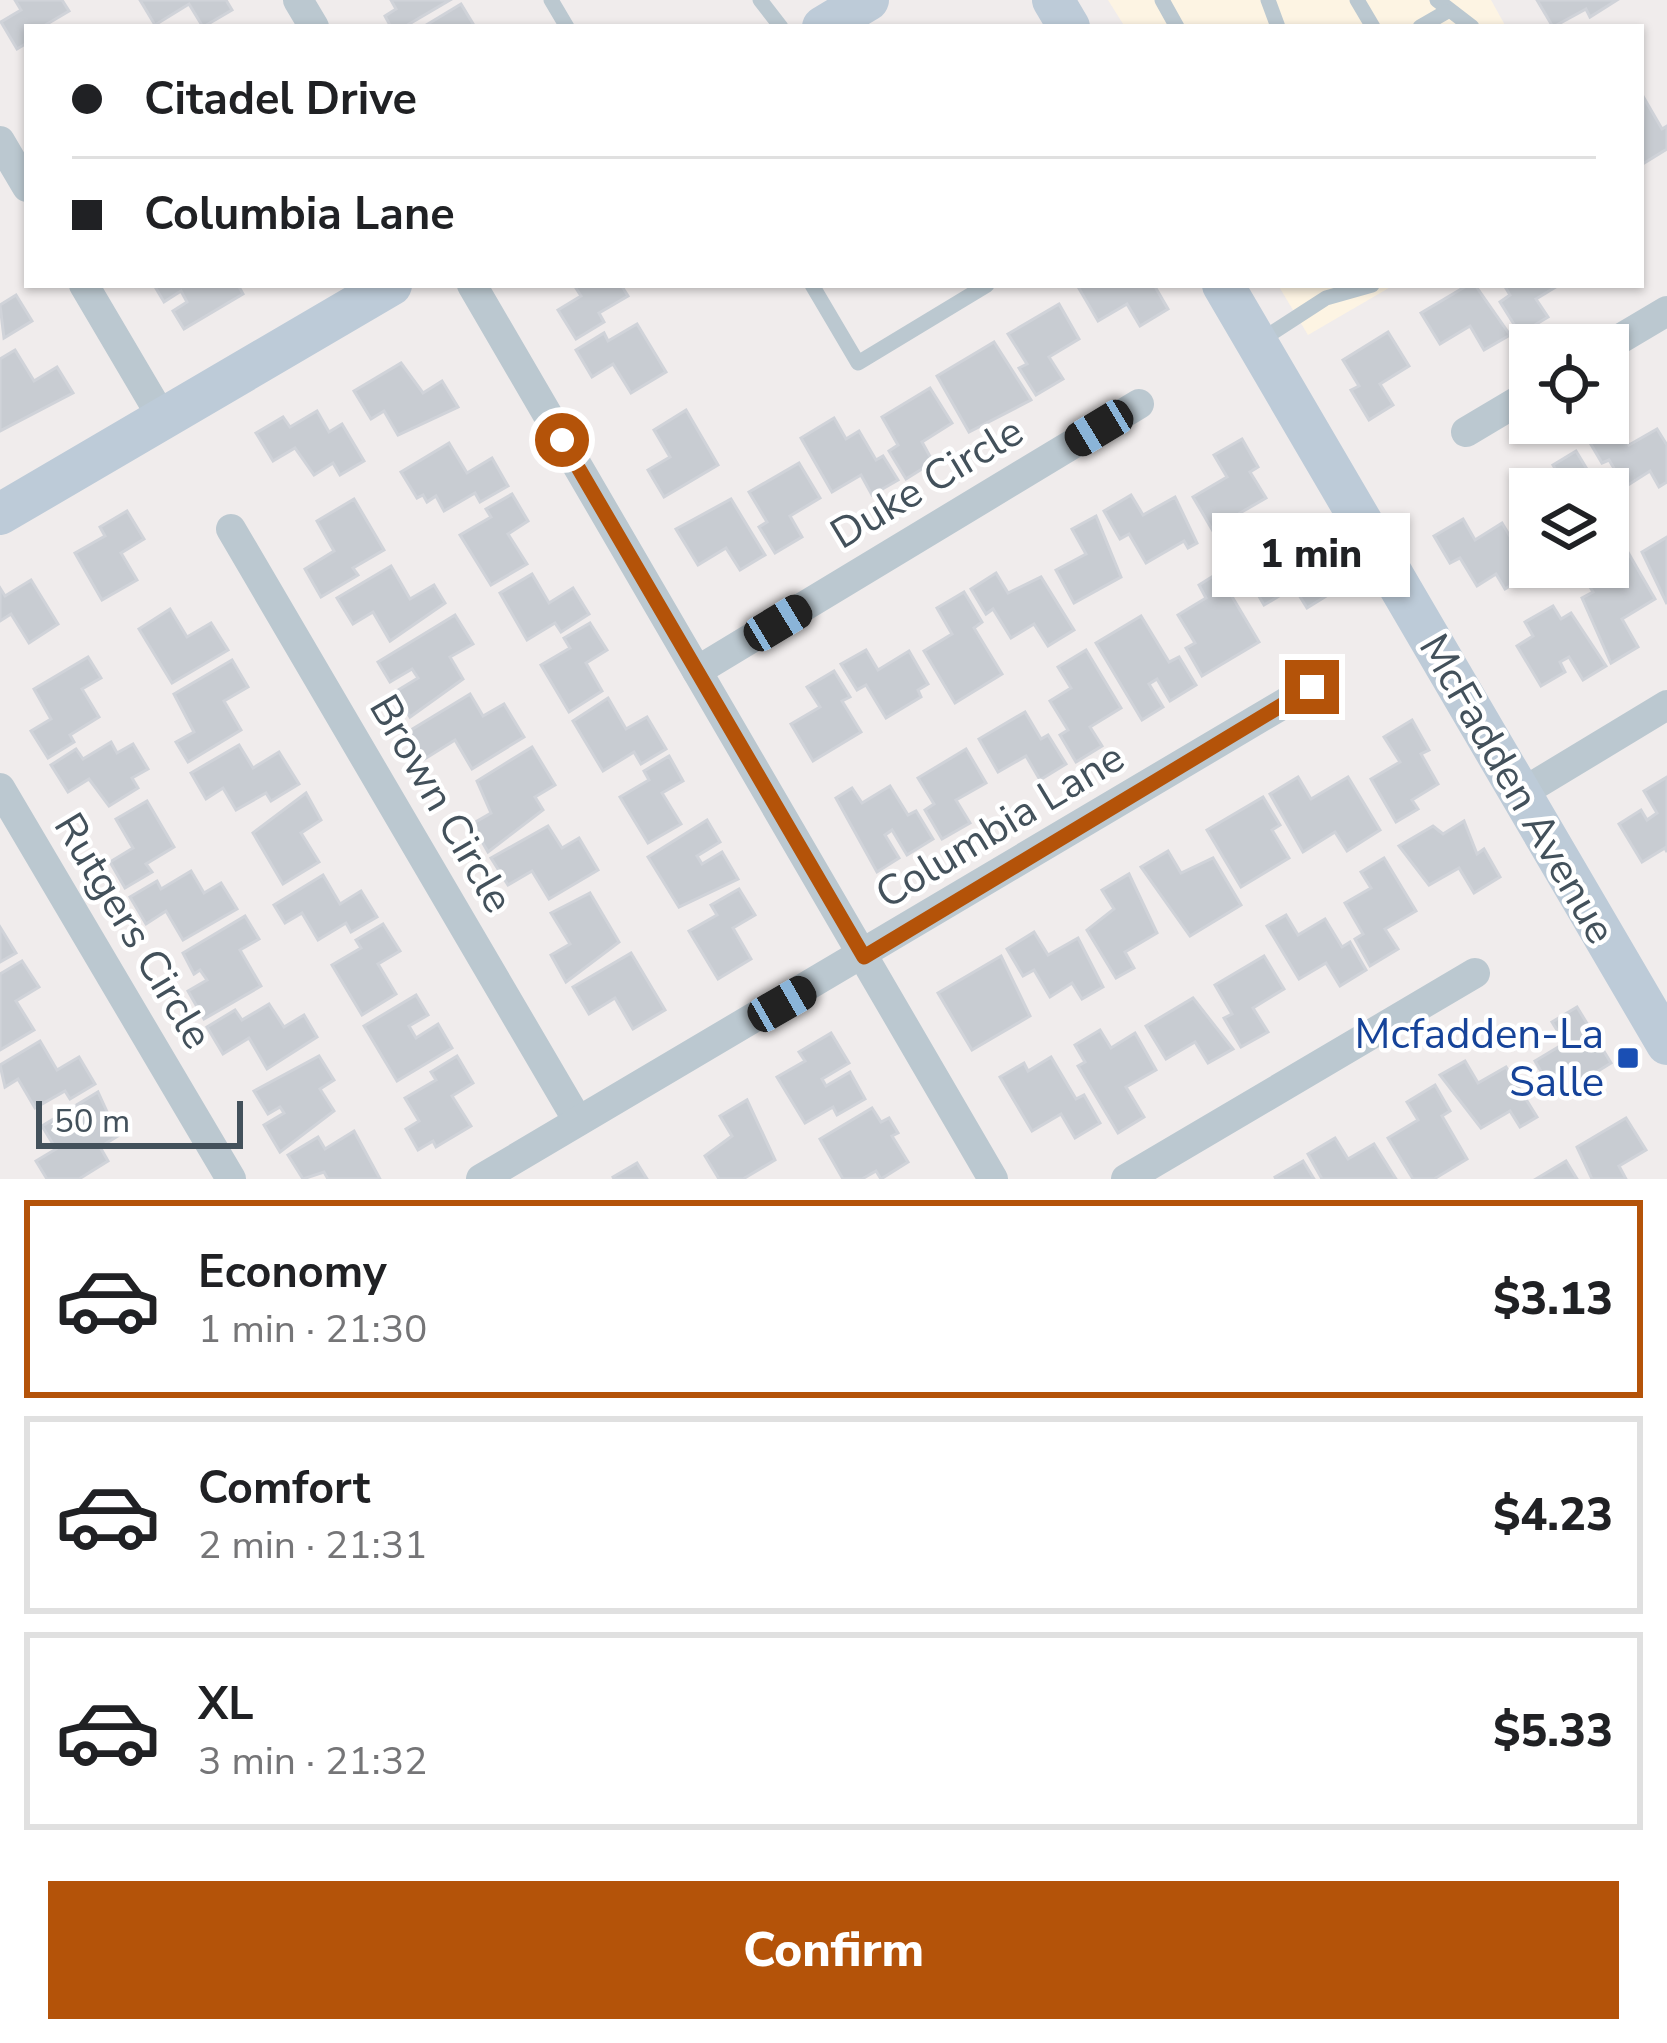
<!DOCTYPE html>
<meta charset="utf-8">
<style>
:root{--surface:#fff;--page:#f6f6f6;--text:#202124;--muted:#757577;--line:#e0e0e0;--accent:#b45309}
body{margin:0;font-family:"Nunito Sans",sans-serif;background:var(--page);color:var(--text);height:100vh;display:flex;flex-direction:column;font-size:45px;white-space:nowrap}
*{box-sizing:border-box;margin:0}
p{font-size:39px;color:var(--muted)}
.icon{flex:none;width:66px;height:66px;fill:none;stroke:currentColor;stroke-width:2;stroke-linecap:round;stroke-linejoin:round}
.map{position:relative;height:1179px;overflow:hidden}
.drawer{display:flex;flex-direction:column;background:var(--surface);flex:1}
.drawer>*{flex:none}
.hud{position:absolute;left:24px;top:24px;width:1620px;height:264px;border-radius:0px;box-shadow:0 3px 9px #0004;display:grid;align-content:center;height:264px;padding:0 48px;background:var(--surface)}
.controls{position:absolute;left:1509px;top:324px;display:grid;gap:24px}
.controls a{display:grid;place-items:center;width:120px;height:120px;border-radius:0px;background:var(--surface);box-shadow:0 3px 9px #0004;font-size:60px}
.scale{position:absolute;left:36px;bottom:30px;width:207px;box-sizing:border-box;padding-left:12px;border:6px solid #43515b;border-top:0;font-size:33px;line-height:42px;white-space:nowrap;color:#43515b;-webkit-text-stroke:9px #fff;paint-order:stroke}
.end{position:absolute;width:54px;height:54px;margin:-27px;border:15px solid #b45309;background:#fff;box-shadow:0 0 0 6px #fff}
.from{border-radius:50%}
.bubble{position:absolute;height:84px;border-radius:0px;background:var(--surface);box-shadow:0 3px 9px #0004;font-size:39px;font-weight:800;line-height:84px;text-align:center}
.car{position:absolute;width:36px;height:72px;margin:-36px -18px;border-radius:15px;box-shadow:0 0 9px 3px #0007;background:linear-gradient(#222 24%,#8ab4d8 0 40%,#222 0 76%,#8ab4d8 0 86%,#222 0)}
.hud b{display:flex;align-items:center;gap:42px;height:114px;font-size:45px}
.hud b+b{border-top:3px solid var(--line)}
.hud i{width:30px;height:30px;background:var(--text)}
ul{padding:21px 0 0;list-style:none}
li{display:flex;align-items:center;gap:36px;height:198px;margin:0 24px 18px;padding:0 24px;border:6px solid var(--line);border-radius:0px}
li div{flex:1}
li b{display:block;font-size:45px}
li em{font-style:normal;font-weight:800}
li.current{border-color:var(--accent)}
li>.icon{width:108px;height:108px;stroke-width:1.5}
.action{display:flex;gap:24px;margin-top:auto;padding:24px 48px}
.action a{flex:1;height:138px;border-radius:0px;background:var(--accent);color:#fff;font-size:48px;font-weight:800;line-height:138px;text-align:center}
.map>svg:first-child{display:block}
</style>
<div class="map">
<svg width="1667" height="1179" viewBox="0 0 1667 1179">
<rect width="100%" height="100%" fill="#f0ecec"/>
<g fill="#fdf4e3">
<polygon points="1108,0 1491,0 1506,27 1125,27"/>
<polygon points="1278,285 1394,285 1308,335"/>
</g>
<g fill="#c8ccd2" stroke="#d0d3d9" stroke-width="3">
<polygon points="15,0 62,0 69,11 42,27 27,27 27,43 17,49 1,22 21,10"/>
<polygon points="140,0 226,0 232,10 203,27 189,4 155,25"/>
<polygon points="391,0 450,0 404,27 391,27 385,16 396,9"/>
<polygon points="1537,0 1617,0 1590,17 1586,9 1553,27"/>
<polygon points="461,4 475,27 423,27"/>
<polygon points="1644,98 1662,129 1667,126 1667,149 1641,165"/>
<polygon points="154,285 238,285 243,294 184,329 173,311 187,302 181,291 164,302"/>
<polygon points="574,285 621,285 628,296 599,313 604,322 576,339 558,310 581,296"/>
<polygon points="1077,285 1154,285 1168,309 1140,326 1127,304 1098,321"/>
<polygon points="1468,285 1475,285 1510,335 1484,350 1470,326 1440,344 1421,313"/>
<polygon points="1504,285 1559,285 1536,299 1548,317 1520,334 1500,302 1510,295"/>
<polygon points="16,295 32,321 4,338 0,305"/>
<polygon points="1059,304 1079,339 1049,357 1063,379 1036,395 1019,368 1027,364 1008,334"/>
<polygon points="637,324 666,372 631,393 613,364 592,377 576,350 604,333 608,341"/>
<polygon points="1388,332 1409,366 1380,384 1393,405 1369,420 1351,390 1359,386 1343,360"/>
<polygon points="994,342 1031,400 969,432 937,376"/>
<polygon points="15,350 34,381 57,367 73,393 0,431 0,359"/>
<polygon points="401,363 423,393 442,381 458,407 398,435 384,411 371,419 354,391"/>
<polygon points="930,388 952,423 922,442 933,462 906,479 889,451 898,445 882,417"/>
<polygon points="686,410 718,465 664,497 648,470 670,457 654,430"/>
<polygon points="317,411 329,432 342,424 364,461 340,475 333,463 314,475 295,448 273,461 256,433 283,417 290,427"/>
<polygon points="834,418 846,439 859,431 876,460 883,456 898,480 872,495 861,475 832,492 801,438"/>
<polygon points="1614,420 1629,445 1657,429 1667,445 1667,482 1659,487 1650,471 1625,487 1609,460 1602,463 1586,436"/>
<polygon points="1242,439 1258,467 1250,472 1266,498 1240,513 1250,530 1229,542 1220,526 1213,531 1193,497 1227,477 1214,455"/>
<polygon points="449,443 467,473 492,458 508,486 480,502 475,493 444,511 436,496 427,502 423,495 417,498 401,472"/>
<polygon points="1576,451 1599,489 1567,489 1553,465"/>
<polygon points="799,463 820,498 790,516 802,537 775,553 759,527 767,522 749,492"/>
<polygon points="512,494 528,521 508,534 527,564 491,585 460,535 491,517 486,509"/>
<polygon points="1131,495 1143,515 1175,497 1197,543 1188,548 1184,541 1146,563 1129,534 1120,539 1104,511"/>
<polygon points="354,499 384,550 353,568 358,575 321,597 305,569 334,551 317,521"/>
<polygon points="731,499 765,555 740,570 726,548 698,565 676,529"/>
<polygon points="127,511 144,539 121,553 137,580 102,600 75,553 105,536 100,527"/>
<polygon points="1096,516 1121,577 1074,603 1056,570 1086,554 1072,529"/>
<polygon points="1463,519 1475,540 1502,523 1532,573 1505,589 1496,574 1477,586 1460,558 1450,563 1434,536"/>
<polygon points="1667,537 1667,604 1642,552"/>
<polygon points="1292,541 1331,593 1307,608 1294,587 1264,605 1238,560 1256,549 1263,559"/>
<polygon points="1622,542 1655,599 1622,619 1638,647 1611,663 1582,598 1593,592 1578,567 1608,567 1608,550"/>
<polygon points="391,566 410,599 434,585 445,603 390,641 373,612 353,624 337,598"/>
<polygon points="996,573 1008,593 1041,577 1074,630 1048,646 1034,624 1011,638 993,609 986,614 971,589"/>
<polygon points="1218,573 1259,642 1202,676 1186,648 1195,643 1178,615 1206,598 1199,585"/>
<polygon points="532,574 549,603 573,588 589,614 561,632 555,623 527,640 500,593"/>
<polygon points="31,580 58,624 29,643 11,614 0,621 0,588 5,596"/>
<polygon points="964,592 982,622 974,628 1002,674 955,703 924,651 952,634 937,608"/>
<polygon points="1553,606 1561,619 1571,613 1606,666 1583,680 1569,657 1560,662 1565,672 1541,686 1517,646 1533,636 1525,622"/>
<polygon points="170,609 187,637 211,623 228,650 172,683 139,629"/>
<polygon points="455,615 473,644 450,657 463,679 410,717 395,692 418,678 412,669 390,682 378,662"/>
<polygon points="1141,616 1169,662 1179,657 1196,685 1170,701 1157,679 1149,684 1163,707 1142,720 1096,643"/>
<polygon points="590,623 607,650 586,663 602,691 569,712 541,665 570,648 564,638"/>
<polygon points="866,650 878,670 909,651 928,684 918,690 921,697 886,718 866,685 857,690 841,664"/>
<polygon points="1086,650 1121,708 1090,727 1102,746 1076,762 1060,735 1068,730 1050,701 1071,688 1058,667"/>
<polygon points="88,657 101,678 82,689 99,717 70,735 74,742 48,758 31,731 51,719 34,689"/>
<polygon points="232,660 248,687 224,701 241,730 188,762 176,742 194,732 174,694"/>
<polygon points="834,671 850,697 842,701 861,732 813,761 791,724 820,707 807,687"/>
<polygon points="470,694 483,716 504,704 524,737 472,769 455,740 423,760 406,733"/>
<polygon points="608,698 626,729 647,717 666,749 641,764 634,752 603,771 573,721"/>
<polygon points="1025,712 1041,739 1048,735 1066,764 1040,780 1026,756 998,772 979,739"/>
<polygon points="1412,720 1429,750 1421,754 1438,784 1412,800 1418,809 1396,822 1371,779 1400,762 1384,737"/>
<polygon points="111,742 117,753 133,744 148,769 132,778 138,788 109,806 89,779 68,792 51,765 76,749 83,759"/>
<polygon points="239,745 253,768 279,752 299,784 271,801 266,793 236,810 223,788 206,799 191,773"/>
<polygon points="532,747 555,785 535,797 543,810 488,852 472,824 491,813 477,781"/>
<polygon points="966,749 986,783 956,800 970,823 942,839 925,810 934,804 918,778"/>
<polygon points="669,756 683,781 662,793 681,824 648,843 620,797 649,780 644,771"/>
<polygon points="1298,777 1311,799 1348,777 1380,830 1347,851 1335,832 1303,852 1270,794"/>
<polygon points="1667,777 1667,852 1665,848 1642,862 1619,824 1641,810 1647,820 1657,813 1644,791"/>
<polygon points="890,786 908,815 916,811 933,839 907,855 892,830 885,835 899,858 877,872 836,798 852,788 862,803"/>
<polygon points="306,793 321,820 301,833 319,862 283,884 253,833"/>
<polygon points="1263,797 1280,825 1272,830 1289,858 1241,887 1207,830"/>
<polygon points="147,801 174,847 146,864 152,872 125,888 110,862 133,848 116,819"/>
<polygon points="707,820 720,842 697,856 702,864 722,852 738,879 679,907 648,857"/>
<polygon points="1464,821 1477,854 1484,849 1500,877 1474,893 1459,868 1429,885 1399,846 1433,826 1443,834"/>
<polygon points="548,826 562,848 579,838 598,870 549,899 532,871 508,885 491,858"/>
<polygon points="1168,851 1181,873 1213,858 1241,905 1190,936 1141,867"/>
<polygon points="1384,858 1416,911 1385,929 1398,949 1370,966 1355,939 1363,934 1345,903 1371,888 1361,872"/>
<polygon points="191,871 204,893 221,883 237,909 183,940 166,911 146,924 130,897 157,881 161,889"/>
<polygon points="1129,874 1157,933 1125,952 1134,968 1116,978 1087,930 1114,909 1102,890"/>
<polygon points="323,875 340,904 361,891 377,917 351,932 346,923 318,940 302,913 285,923 274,905"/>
<polygon points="739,889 755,915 733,928 751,959 718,979 689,931 717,915 711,905"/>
<polygon points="590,893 619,942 566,982 551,955 570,944 551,913"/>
<polygon points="1286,915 1298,935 1325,919 1342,947 1350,942 1366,970 1340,986 1326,963 1299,979 1267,926"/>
<polygon points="245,916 259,939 240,950 261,986 204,1019 188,991 207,980 200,970 194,974 183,953"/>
<polygon points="383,924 400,951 378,964 396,994 362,1015 332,965 361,948 356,940"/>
<polygon points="0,927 16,953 0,962"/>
<polygon points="1034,932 1048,955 1078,938 1103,987 1082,999 1072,983 1050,997 1034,970 1023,976 1007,949"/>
<polygon points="631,953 665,1010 633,1029 615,998 589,1014 573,987"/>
<polygon points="1001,956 1030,1016 972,1050 938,993"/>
<polygon points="1264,956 1284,989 1253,1008 1268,1032 1241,1047 1224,1018 1232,1014 1215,985"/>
<polygon points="22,961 39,987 16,1001 34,1030 0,1050 0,974"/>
<polygon points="416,995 428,1015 409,1026 416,1038 438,1024 452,1048 397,1081 364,1026"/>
<polygon points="1193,998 1233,1049 1208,1063 1195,1042 1166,1059 1146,1026"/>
<polygon points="269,1004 284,1027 304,1015 317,1037 267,1069 249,1038 223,1054 207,1027 235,1010 242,1020"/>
<polygon points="1577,1007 1611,1063 1556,1097 1535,1061 1565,1043 1552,1022"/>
<polygon points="1100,1030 1111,1048 1135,1033 1156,1070 1126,1087 1144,1117 1118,1133 1078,1066 1085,1062 1075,1045"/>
<polygon points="831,1033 849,1063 822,1079 826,1086 850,1072 865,1099 837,1115 833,1107 805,1123 777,1077 805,1061 799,1052"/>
<polygon points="40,1041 57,1070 79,1057 95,1084 70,1099 65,1091 35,1108 18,1079 5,1087 0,1065"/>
<polygon points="319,1056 334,1080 320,1089 334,1111 280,1152 264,1125 284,1113 280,1107 268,1114 254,1091"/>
<polygon points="457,1056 473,1083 452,1096 471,1126 436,1147 433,1141 418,1150 406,1129 419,1121 405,1098 436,1080 431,1072"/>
<polygon points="1051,1057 1076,1099 1084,1095 1100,1123 1075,1138 1061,1114 1032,1131 1000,1077 1024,1063 1028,1071"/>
<polygon points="1465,1061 1478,1083 1506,1067 1537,1117 1520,1127 1510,1111 1481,1128 1440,1075"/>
<polygon points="1435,1085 1450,1111 1442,1116 1467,1159 1434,1179 1413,1179 1388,1138 1418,1120 1407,1102"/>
<polygon points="98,1092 118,1136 100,1147 108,1161 79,1179 47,1179 36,1161 56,1149 42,1126"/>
<polygon points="747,1100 775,1160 743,1179 719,1179 705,1156 732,1136 720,1116"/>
<polygon points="872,1108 881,1122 889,1118 898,1133 892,1136 908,1162 881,1179 876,1171 862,1179 843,1179 820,1139"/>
<polygon points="1626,1118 1646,1150 1619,1166 1626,1179 1592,1179 1577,1147"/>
<polygon points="354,1131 380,1179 328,1179 324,1172 303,1179 288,1155 318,1137 325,1149"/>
<polygon points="1335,1138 1348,1159 1374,1144 1396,1179 1322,1179 1308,1154"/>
<polygon points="1303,1161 1314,1179 1276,1179 1275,1177"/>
<polygon points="1566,1161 1577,1179 1536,1179"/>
<polygon points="637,1163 647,1179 614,1179 613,1177"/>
</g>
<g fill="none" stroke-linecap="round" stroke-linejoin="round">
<g stroke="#bbc8d0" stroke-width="15">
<polyline points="551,0 567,27"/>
<polyline points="760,0 781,27"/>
<polyline points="1162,0 1177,27"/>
<polyline points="1268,0 1278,27"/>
<polyline points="1357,0 1373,27"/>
<polyline points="1437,0 1472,27"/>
<polyline points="1420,27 1446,12"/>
<polyline points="812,285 858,363 987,285"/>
<polyline points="1258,342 1326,298 1372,285"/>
</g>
<g stroke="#bbc8d0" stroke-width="30">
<polyline points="298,0 314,27"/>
<polyline points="0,141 27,187"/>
<polyline points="84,285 163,419"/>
<polyline points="472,285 993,1179"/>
<polyline points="1608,346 1667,311"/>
<polyline points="1466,432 1530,394"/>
<polyline points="231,529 578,1121"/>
<polyline points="697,671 1139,404"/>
<polyline points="0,788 231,1179"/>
<polyline points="1520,794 1667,705"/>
<polyline points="481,1179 1312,687"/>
<polyline points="1126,1179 1475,973"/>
</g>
<g stroke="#bdcbd8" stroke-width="42">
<polyline points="1053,0 1069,27"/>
<polyline points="823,27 868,0"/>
<polyline points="1223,285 1667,1044"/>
<polyline points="0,514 391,285"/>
</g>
</g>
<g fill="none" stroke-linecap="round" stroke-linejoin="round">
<polyline stroke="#b45309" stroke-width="15" points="562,440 864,957 1312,687"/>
</g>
<rect fill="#1a4fb4" stroke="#fff" stroke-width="4.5" x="1616" y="1046" width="24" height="24" rx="6"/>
<g text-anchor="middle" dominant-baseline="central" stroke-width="9" stroke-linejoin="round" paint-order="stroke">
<g font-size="42" fill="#43515b" stroke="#fff">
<text transform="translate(927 483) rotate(-31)">Duke Circle</text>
<text transform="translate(1517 789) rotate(60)">McFadden Avenue</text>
<text transform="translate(441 804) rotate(60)">Brown Circle</text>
<text transform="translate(1000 826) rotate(-31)">Columbia Lane</text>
<text transform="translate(133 931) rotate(59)">Rutgers Circle</text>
</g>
<g font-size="42" fill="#164399" stroke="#fff" text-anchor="end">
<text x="1604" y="1034">Mcfadden-La<tspan x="1604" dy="48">Salle</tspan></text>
</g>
</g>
</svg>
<div class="controls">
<a><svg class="icon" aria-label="locate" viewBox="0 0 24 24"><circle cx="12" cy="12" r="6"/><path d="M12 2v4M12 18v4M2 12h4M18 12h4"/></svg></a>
<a><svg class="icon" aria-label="layers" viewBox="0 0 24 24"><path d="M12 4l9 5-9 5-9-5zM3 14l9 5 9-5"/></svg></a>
</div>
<div class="scale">50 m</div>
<i class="end from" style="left:562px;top:440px"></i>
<i class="end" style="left:1312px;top:687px"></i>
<div class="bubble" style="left:1212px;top:513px;width:198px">1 min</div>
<i class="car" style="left:1099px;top:428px;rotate:239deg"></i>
<i class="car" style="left:778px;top:623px;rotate:59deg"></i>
<i class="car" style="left:782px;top:1004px;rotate:60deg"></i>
<div class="hud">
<b><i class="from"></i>Citadel Drive</b>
<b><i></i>Columbia Lane</b>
</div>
</div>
<section class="drawer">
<ul>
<li class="current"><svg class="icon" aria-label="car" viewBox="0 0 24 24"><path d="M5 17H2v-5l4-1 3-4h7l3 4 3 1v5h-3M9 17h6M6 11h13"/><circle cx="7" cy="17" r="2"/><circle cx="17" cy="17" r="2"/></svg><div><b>Economy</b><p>1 min · 21:30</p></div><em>$3.13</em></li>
<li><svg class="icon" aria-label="car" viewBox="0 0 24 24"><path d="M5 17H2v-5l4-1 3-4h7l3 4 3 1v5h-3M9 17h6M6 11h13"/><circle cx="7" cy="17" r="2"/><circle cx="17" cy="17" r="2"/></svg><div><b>Comfort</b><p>2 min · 21:31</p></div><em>$4.23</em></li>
<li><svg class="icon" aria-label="car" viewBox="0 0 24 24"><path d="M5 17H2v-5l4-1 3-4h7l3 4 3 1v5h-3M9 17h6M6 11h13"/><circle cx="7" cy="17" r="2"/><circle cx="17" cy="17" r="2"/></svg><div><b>XL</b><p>3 min · 21:32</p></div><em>$5.33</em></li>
</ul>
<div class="action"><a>Confirm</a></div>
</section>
